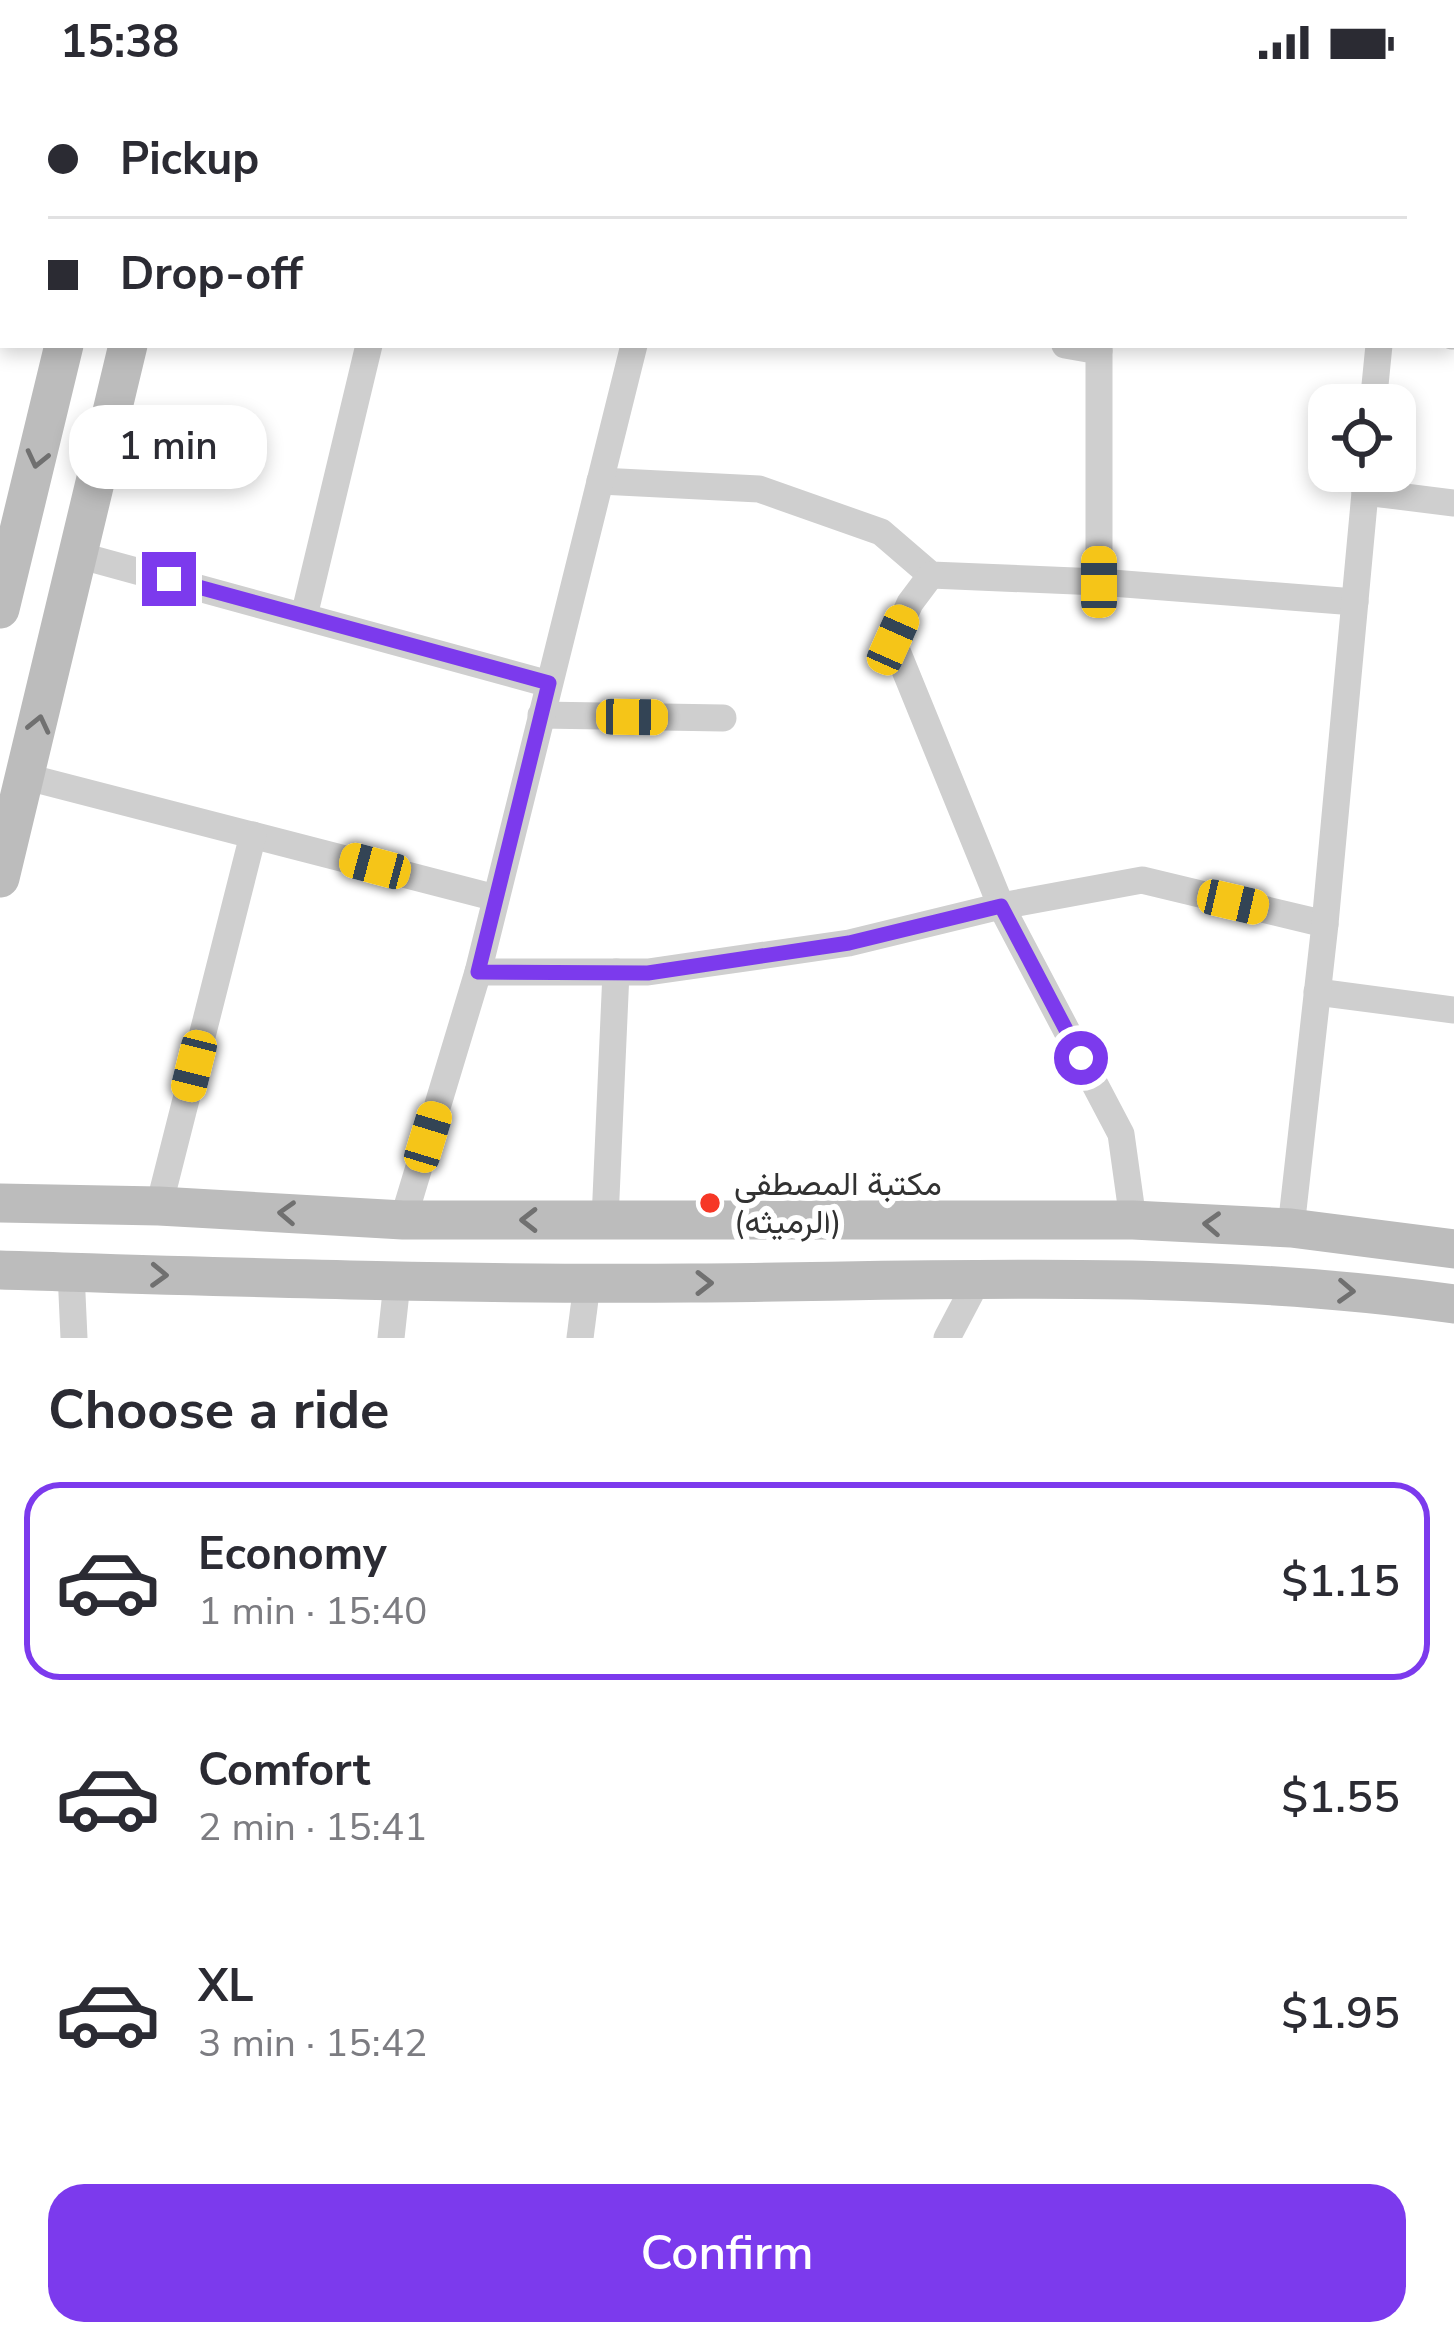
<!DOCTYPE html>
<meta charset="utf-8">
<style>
:root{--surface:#fff;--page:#f7f7f7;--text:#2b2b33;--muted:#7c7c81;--line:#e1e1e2;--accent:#7c3aed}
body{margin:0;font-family:"Nunito Sans",Vazirmatn,sans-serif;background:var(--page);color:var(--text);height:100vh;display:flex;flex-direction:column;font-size:45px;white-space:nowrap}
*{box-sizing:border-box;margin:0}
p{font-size:39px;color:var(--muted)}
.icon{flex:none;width:66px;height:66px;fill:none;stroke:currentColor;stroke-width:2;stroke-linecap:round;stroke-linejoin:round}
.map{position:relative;height:1254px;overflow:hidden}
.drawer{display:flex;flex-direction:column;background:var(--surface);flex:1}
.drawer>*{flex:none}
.hud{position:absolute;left:0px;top:0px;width:1455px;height:264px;box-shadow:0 6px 18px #0003;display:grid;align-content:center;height:264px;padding:0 48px;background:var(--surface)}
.tools{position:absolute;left:1308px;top:300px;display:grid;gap:24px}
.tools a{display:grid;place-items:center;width:108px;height:108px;border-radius:24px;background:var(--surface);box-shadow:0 6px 18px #0003;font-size:60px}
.end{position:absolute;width:54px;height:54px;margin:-27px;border:15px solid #7c3aed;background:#fff;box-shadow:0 0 0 6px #fff}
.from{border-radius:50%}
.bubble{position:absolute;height:84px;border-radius:36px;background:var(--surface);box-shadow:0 6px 18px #0003;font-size:39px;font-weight:600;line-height:84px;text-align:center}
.car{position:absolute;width:36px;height:72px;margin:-36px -18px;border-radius:15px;box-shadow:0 0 9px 3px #0007;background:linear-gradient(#f5c518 24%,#345 0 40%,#f5c518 0 76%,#345 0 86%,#f5c518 0)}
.hud b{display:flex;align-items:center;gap:42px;height:114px;font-size:45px}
.hud b+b{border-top:3px solid var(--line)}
.hud i{width:30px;height:30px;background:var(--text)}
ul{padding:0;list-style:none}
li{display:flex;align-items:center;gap:36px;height:198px;margin:0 24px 18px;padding:0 24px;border:6px solid transparent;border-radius:36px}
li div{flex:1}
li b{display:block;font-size:45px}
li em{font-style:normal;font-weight:600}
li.on{border-color:var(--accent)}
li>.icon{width:108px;height:108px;stroke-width:1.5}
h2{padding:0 48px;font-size:54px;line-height:144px}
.action{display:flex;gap:24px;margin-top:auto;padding:24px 48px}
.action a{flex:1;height:138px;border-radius:36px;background:var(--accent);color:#fff;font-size:48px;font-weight:600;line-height:138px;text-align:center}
.status{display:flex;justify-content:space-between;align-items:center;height:84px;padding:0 60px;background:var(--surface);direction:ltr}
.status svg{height:33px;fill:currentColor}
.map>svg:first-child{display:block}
</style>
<div class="status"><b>15:38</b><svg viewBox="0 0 49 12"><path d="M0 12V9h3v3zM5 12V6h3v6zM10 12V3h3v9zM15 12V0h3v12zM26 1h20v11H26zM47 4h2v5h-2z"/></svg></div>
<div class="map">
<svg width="1454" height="1254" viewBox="0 0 1454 1254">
<rect width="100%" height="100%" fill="#fff"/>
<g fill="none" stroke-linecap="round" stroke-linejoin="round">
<g stroke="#cfcfcf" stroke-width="27">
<polyline points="673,0 682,3"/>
<polyline points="1033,0 1052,3"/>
<polyline points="526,3 527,0"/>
<polyline points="708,3 709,0"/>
<polyline points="1106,3 1107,0"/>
<polyline points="1403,3 1403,0"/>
<polyline points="1452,37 1454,37"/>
<polyline points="0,229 3,230"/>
<polyline points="1452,252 1454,252"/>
<polyline points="1065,261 1099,267"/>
<polyline points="1373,321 1379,261"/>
<polyline points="600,397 759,405 881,448 931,491 1099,498 1355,518"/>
<polyline points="1365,408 1454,419"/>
<polyline points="78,471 549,600"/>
<polyline points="931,491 910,519 893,557 1001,822 1121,1050 1133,1136"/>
<polyline points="1099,498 1099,261"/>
<polyline points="304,532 369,261"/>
<polyline points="541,631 723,634"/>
<polyline points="27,693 496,814"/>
<polyline points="478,888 648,888 849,859 1001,822 1142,796 1325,840"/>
<polyline points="1317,908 1454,926"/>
<polyline points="159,1122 253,751"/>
<polyline points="403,1136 478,888 634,261"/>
<polyline points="605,1136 616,888"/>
<polyline points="1291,1144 1325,840 1367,387"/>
<polyline points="71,1188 74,1254"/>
<polyline points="391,1254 397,1199"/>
<polyline points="580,1254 587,1200"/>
<polyline points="947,1254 977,1197"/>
</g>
<g stroke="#bcbcbc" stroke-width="39">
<polyline points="130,3 131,0"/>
<polyline points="189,3 190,0"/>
<polyline points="0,525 64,261"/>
<polyline points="0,794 128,261"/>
<polyline points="0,1119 159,1122 403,1136 1133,1136 1291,1144 1454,1165"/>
<path d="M0,1186C230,1193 460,1201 691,1199C944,1197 1203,1184 1454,1220"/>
</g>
</g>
<defs><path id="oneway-chevron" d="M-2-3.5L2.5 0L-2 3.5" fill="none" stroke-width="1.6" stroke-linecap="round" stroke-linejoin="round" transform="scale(3)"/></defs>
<g stroke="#707070">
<use href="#oneway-chevron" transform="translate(37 375) rotate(103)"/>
<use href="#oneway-chevron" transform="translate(39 640) rotate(-77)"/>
<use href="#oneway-chevron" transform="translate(287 1129) rotate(-177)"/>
<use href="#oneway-chevron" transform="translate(529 1136) rotate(-180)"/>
<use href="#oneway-chevron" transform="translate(1212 1140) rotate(-177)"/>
<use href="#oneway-chevron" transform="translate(159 1191) rotate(2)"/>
<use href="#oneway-chevron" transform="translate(704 1199)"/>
<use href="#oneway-chevron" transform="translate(1346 1207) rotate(3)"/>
</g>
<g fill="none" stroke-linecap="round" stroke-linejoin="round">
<polyline stroke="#7c3aed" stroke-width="15" points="169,495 549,599 478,888 648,889 849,859 1001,822 1081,974"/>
</g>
<circle fill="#f63726" stroke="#fff" stroke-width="4.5" cx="710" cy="1119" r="12"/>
<g text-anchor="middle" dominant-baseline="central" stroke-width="12" stroke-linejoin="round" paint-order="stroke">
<g font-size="33" fill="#323232" stroke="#fff" text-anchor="start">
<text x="734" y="1100">مكتبة المصطفى<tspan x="734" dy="38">(الرميثه)</tspan></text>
</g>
</g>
</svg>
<div class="tools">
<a><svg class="icon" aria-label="locate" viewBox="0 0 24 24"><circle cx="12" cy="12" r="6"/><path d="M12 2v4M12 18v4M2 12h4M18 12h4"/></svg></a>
</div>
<i class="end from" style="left:1081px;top:974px"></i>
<i class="end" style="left:169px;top:495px"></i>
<div class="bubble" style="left:69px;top:321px;width:198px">1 min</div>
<i class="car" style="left:1099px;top:498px;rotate:0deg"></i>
<i class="car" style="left:893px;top:556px;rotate:24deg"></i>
<i class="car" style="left:632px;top:633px;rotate:91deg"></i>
<i class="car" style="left:375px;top:782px;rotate:285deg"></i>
<i class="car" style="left:1233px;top:818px;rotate:103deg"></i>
<i class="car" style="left:194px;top:982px;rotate:194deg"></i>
<i class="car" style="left:428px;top:1053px;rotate:17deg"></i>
<div class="hud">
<b><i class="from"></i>Pickup</b>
<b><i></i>Drop-off</b>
</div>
</div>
<section class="drawer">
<h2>Choose a ride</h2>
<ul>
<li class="on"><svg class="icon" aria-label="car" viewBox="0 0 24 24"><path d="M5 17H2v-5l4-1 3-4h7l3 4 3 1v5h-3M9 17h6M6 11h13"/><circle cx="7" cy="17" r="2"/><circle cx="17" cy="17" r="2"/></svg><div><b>Economy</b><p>1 min · 15:40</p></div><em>$1.15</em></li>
<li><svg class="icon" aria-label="car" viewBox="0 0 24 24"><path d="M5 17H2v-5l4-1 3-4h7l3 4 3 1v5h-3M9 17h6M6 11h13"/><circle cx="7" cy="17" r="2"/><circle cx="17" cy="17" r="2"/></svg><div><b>Comfort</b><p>2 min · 15:41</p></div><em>$1.55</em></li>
<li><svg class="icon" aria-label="car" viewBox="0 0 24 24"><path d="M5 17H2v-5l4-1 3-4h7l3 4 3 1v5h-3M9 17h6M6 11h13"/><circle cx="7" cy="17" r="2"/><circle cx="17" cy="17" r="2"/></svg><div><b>XL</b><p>3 min · 15:42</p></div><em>$1.95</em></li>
</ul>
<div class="action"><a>Confirm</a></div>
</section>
